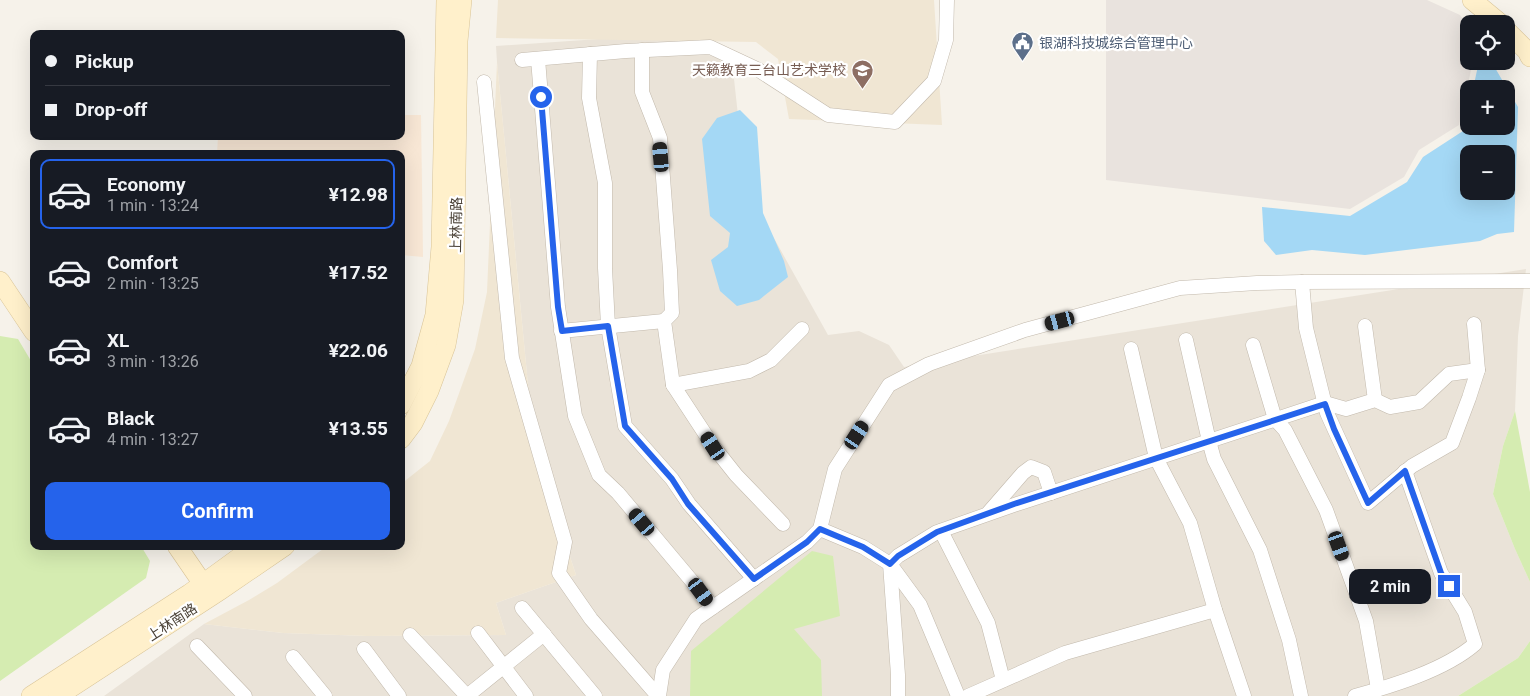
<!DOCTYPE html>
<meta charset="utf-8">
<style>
:root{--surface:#171b24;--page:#242831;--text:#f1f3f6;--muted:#9ea1a6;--line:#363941;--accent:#2563eb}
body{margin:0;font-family:Roboto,"Noto Sans SC",sans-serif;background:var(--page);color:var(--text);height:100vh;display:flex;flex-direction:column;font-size:19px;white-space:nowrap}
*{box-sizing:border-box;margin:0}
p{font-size:16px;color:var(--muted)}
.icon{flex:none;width:28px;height:28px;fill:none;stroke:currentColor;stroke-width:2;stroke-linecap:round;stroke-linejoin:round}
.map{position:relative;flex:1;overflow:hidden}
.details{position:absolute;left:30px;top:150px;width:375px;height:400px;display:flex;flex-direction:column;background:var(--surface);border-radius:10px;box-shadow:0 5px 20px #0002}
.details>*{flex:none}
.banner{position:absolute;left:30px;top:30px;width:375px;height:110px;border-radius:10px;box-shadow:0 5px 20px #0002;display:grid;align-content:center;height:110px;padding:0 15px;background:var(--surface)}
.tools{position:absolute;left:1460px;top:15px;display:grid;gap:10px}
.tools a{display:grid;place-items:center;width:55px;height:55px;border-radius:10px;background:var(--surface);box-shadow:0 5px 20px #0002;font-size:25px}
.end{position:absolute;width:22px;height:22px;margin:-11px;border:6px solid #2563eb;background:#fff;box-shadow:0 0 0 2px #fff}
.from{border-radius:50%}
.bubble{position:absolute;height:35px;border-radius:10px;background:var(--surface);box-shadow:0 5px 20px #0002;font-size:16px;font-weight:700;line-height:35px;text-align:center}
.car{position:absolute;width:15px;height:30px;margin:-15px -8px;border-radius:6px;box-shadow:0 0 4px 1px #0007;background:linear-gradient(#222 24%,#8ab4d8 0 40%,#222 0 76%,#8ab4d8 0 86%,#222 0)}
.banner b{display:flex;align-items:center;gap:18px;height:48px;font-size:19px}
.banner b+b{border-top:1px solid var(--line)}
.banner i{width:12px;height:12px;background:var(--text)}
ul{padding:9px 0 0;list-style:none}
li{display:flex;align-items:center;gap:15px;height:70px;margin:0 10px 8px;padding:0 5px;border:2px solid transparent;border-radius:10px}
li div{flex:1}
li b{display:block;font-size:19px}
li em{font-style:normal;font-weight:700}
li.on{border-color:var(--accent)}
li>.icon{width:45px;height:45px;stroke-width:1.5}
.button{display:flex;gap:10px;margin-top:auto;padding:10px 15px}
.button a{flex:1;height:58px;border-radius:10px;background:var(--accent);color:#fff;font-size:20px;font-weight:700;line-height:58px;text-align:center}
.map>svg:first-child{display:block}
</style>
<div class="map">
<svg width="1530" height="696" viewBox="0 0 1530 696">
<rect width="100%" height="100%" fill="#f6f2ea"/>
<polygon fill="#eae3d8" points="700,32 701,52 719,59 734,79 746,188 828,335 859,331 889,345 904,367 1526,269 1518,336 1515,411 1503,446 1493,494 1515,549 1530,582 1530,641 1518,658 1458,696 104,696 204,624 283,633 367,636 506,635 496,603 576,575 534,447 497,62 496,46"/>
<polygon fill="#f8e7d5" points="401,115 421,115 423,257 401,255 401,154 217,154 218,136 401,136"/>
<polygon fill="#e9e3de" points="1106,0 1427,0 1460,15 1469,27 1469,61 1473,61 1459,125 1419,150 1404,177 1350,209 1106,180"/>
<g fill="#f0e6d3">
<polygon points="498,0 934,0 942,125 789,119 778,59 756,42 496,38"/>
<polygon points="497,62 534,447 576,575 496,603 506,635 367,636 283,633 204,624 249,600 277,583 327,546 401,546 401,484 430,461 449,421 475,349 487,292"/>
</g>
<g fill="#d5ecb1">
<polygon points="0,336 18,339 34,366 34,546 141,546 150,561 146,578 0,681"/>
<polygon points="1515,411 1530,492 1530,582 1515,549 1493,494 1503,446"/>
<polygon points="812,551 833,556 840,616 794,629 821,660 822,696 690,696 691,651"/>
<polygon points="1530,641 1530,696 1458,696 1518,658"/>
</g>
<g fill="#a4d8f5" fill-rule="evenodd">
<path d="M1479,61H1491L1518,107L1514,232L1497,234L1480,241L1365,255L1312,250L1276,255L1264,241L1262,207L1350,216L1407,182L1423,157L1463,131L1469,107V126H1506V89H1473ZM1469,154H1506V191H1469Z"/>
<polygon points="740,110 757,127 763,213 784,261 788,277 759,300 737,306 720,291 711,260 728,247 730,233 710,216 702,139 717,118"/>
</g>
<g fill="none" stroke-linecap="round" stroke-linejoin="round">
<defs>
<g id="street">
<polyline points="642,50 642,92 660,138 670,270 672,313 664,321 673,385 713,446 736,475 783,524"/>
<polyline points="590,54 589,98 605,183 605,268 608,326 625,426 672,479 689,504 754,579"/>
<polyline points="538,59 558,307 575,416 599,475 618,493 701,592 713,607"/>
<polyline points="522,60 626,51 710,47 757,69 828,115 895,122 934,81 946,40 947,0"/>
<polyline points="484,82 512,358 565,542 559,573 591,619 658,696"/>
<polyline points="1302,282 1306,328 1327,413 1368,503 1412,466 1452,443 1469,398 1478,370 1474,324"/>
<polyline points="1365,326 1375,400"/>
<polyline points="561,331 664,321"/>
<polyline points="1186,340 1209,441 1214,459 1260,550 1289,640 1301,696"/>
<polyline points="1253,345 1275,419 1285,430 1326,510 1366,621 1378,689"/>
<polyline points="1131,349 1156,458 1190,523 1215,610 1244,696"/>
<polyline points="673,385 749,371 771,360 802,329"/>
<polyline points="989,512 1023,473 1031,467 1044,472 1051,493"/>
<polyline points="820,529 863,547 890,564 920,605 958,696"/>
<polyline points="941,531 988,623 1003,680"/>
<polyline points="522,608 595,696"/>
<polyline points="478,633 526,696"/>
<polyline points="410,635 467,696"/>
<polyline points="197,646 245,696"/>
<polyline points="364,649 399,696"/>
<polyline points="293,657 325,696"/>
<polyline points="467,696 544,634"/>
<polyline points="659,696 663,670 696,619 807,542 820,529 835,469 889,385 929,364 1025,330 1180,288 1257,283 1302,282 1530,281"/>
<polyline points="898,696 898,675 890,564 898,556 937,532 1014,505 1325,403 1346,409 1375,400 1390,407 1419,402 1449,374 1478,370"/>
<polyline points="968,696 1065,653 1215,610"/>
<path d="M1355,696C1392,686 1445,670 1475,644L1465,612L1441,573L1405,471"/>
</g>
<g id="secondary">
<polyline points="1472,0 1501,24"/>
<polyline points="1506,30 1527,51 1530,57"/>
<polyline points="0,281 34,332"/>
<polyline points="401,405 421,366 435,315 441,247 446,0"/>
<polyline points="401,439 413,423 429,391 446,345 454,300 458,41 462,0"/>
<polyline points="177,546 203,584"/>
<polyline points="31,696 189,594 255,546"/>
<polyline points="58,696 219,591 285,546"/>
</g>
</defs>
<use href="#street" stroke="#c2b9ac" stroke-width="15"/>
<use href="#secondary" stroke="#d9c497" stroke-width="20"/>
<use href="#street" stroke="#fff" stroke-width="14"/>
<use href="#secondary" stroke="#fff0cb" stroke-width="19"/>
</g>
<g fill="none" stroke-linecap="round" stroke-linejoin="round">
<polyline stroke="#2563eb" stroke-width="6" points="541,97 558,307 562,331 608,326 625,426 672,479 688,504 754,579 807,542 820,529 863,547 890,564 898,556 937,532 1014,504 1325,404 1334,429 1368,503 1405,471 1441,573 1449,586"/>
</g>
<defs>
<symbol id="civic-pin" viewBox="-11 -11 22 30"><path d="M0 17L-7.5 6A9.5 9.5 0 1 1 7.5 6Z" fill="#5c6f8a" stroke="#fff"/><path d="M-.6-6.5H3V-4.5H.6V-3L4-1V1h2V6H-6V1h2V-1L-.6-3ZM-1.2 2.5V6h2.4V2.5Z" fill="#fff"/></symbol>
<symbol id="school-pin" viewBox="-11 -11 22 30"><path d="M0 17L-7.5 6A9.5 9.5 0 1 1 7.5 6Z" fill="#8d6e63" stroke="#fff"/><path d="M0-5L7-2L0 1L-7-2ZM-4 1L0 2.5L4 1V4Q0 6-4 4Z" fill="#fff"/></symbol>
</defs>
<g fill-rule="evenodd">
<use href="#civic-pin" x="1010" y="30" width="25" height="34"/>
<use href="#school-pin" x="850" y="58" width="25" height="34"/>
</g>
<g text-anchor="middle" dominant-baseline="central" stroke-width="4.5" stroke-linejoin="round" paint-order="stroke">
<g font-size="14" fill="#4e5e75" stroke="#fff" text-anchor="start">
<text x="1039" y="43">银湖科技城综合管理中心</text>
</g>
<g font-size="14" fill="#785e54" stroke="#fff" text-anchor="end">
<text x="846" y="70">天籁教育三台山艺术学校</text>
</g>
<g font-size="14" fill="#4b4237" stroke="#fff">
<text transform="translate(456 225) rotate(-89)">上林南路</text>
<text transform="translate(172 622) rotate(-33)">上林南路</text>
</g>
</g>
</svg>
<div class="tools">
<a><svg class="icon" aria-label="locate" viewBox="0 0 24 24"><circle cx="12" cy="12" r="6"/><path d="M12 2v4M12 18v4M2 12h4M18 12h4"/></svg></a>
<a>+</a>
<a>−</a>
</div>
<i class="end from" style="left:541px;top:97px"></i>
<i class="end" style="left:1449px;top:586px"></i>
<div class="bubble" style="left:1349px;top:569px;width:82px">2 min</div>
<i class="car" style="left:661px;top:157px;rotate:355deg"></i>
<i class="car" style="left:1060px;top:321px;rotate:255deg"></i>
<i class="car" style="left:857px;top:435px;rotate:33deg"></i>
<i class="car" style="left:713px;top:446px;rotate:327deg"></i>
<i class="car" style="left:642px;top:522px;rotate:320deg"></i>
<i class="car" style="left:1339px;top:546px;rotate:160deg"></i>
<i class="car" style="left:701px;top:592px;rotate:144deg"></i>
<div class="banner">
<b><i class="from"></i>Pickup</b>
<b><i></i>Drop-off</b>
</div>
<section class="details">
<ul>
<li class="on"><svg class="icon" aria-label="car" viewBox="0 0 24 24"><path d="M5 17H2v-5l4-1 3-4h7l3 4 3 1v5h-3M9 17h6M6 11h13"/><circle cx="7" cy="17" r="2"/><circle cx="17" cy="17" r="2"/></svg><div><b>Economy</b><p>1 min · 13:24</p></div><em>¥12.98</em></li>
<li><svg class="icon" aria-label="car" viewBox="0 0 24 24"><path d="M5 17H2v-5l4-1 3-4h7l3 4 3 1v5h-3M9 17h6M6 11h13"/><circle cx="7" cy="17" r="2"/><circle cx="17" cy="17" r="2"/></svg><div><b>Comfort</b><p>2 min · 13:25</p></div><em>¥17.52</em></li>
<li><svg class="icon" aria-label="car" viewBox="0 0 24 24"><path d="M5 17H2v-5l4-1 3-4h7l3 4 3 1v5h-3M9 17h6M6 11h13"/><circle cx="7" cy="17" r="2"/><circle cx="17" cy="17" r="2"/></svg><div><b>XL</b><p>3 min · 13:26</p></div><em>¥22.06</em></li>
<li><svg class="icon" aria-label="car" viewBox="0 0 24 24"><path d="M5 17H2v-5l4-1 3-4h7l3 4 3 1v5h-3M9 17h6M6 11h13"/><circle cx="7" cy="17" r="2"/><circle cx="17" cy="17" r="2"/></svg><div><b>Black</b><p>4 min · 13:27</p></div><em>¥13.55</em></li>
</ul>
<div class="button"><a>Confirm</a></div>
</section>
</div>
